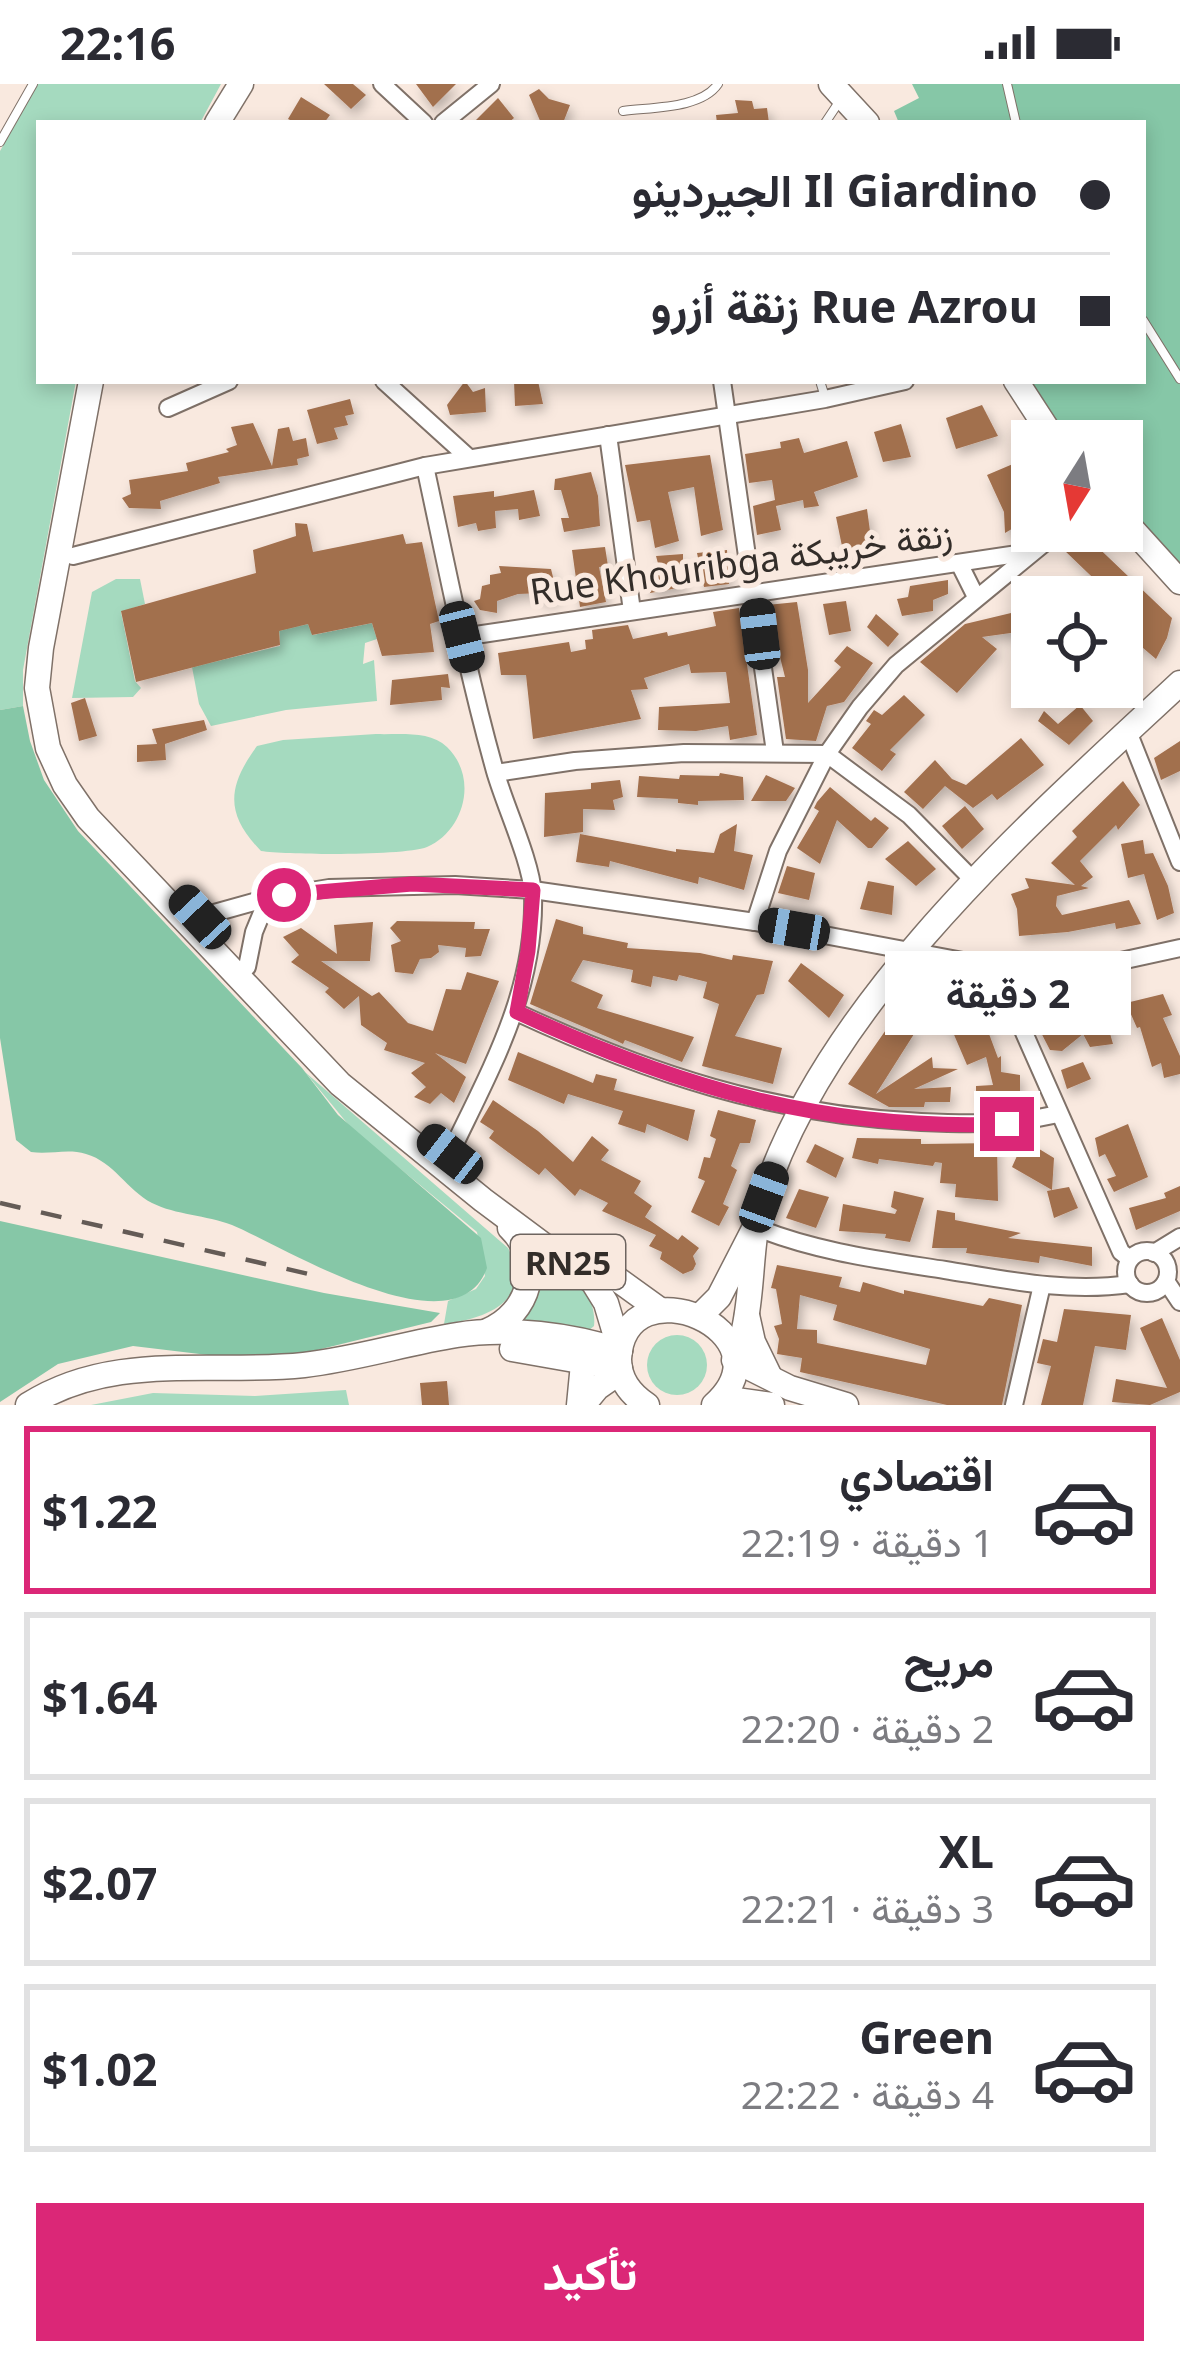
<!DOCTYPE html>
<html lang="ar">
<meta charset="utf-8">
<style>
:root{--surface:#fff;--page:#f7f7f7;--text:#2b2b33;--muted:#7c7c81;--line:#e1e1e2;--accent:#db2777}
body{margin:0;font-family:"Noto Sans",Vazirmatn,sans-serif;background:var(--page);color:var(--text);direction:rtl;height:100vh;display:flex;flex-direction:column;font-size:45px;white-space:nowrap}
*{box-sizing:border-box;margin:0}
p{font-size:39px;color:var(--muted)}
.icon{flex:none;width:66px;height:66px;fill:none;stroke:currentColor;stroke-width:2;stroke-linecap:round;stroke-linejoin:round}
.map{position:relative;height:1321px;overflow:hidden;direction:ltr}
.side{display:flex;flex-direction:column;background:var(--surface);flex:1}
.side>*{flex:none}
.hud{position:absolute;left:36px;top:36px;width:1110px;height:264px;border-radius:0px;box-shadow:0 6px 18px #0003;direction:rtl;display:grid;align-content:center;height:264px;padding:0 36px;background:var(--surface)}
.needle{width:78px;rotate:191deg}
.tools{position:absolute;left:1011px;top:336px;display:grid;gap:24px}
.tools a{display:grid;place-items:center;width:132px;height:132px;border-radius:0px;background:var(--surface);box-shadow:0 6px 18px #0003;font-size:60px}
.end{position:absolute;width:54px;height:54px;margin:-27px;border:15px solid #db2777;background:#fff;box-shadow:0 0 0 6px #fff}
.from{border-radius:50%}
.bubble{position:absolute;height:84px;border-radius:0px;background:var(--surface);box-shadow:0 6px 18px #0003;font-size:39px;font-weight:700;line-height:84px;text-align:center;direction:rtl}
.car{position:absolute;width:36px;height:72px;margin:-36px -18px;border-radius:15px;box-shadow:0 0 9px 3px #0007;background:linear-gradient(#222 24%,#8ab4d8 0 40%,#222 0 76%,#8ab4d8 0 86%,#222 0)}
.hud b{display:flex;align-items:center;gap:42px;height:114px;font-size:45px}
.hud b+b{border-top:3px solid var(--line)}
.hud i{width:30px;height:30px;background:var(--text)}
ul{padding:21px 0 0;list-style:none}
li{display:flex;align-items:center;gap:36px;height:168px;margin:0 24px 18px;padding:0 12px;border:6px solid var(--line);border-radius:0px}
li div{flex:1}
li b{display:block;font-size:45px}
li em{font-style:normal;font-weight:700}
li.selected{border-color:var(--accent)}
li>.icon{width:108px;height:108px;stroke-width:1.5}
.button{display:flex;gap:24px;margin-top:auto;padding:24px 36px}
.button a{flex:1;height:138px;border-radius:0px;background:var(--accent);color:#fff;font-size:48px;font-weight:700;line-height:138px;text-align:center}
.status{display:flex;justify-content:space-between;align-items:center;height:84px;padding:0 60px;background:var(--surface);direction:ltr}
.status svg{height:33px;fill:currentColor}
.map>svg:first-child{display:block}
</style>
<div class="status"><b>22:16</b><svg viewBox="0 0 49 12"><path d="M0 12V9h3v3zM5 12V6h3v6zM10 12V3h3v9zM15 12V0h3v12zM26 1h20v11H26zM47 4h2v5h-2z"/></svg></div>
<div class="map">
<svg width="1180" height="1321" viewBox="0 0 1180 1321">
<defs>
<filter id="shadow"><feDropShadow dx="3.5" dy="6" stdDeviation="6" flood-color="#0004"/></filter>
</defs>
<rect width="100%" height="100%" fill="#f9e9df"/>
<g fill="#a5dabf">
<polygon points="38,0 221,0 200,39 39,39 39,297 76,297 23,586 23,622 0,626 0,67"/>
<polygon points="116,495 140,495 145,520 121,528 135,597 141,604 133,613 72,614 92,508"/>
<polygon points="372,539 377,555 365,559 363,580 374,576 377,617 286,626 211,642 199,620 192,583 280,562 279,546 308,540 313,551"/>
<path d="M376,650C399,651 429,646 447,663C479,694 464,747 427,763C404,772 289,771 261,767C225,730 227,703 257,662L283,656Z"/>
<path d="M305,988L508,1164C535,1216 487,1235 444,1240L448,1217L476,1205L485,1192L477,1148L352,1045Z"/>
<path d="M535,1162C561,1183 598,1204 594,1242L587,1248L513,1241Z"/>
<circle cx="677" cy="1281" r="30"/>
<polygon points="346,1306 349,1321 91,1321 153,1309 255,1312"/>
</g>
<g fill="#86c7a7">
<polygon points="912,0 1180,0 1180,486 1122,423 1122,357 1064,357 1026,297 1143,297 1143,39 899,39 894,27 919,14"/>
<path d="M23,622L30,657L44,696L78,747L302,984L338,1031L481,1154L487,1184C456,1271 283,1162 232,1141C206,1131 176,1131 152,1119C127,1106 114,1078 86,1070C67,1064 50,1071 31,1068L16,1056L0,954V626Z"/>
<polygon points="0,1137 324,1209 440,1229 431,1238 309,1268 233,1274 133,1262 58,1280 0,1318"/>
</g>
<g fill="#a26f4e" fill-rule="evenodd" filter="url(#shadow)">
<polygon points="324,0 353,0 366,11 351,25"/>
<polygon points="416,0 456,0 433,23"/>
<polygon points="539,5 549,15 570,21 563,39 541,39 529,11"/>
<polygon points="301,13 330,31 324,39 296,39 288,35"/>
<polygon points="498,14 514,34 508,39 473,39"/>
<polygon points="735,16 752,17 754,25 767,24 769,39 717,39 716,31 738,29"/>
<polygon points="465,297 473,308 485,304 486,328 450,331 447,321"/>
<polygon points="514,297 538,297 543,320 515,322"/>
<polygon points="350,315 354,330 345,332 348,341 334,344 338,355 317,360 307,326"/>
<polygon points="982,321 998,352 956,365 946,334"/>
<polygon points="253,339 272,382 278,345 289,343 293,357 306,354 309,372 297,375 298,381 218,393 220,399 160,417 161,425 129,424 122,414 131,410 129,396 188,387 186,379 229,368 226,365 237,361 231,343"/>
<polygon points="901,340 911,373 883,378 874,348"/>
<polygon points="799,354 804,369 847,357 858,393 814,408 819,422 804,424 803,416 776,422 781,446 757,451 753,422 775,416 772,396 749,399 745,370 781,364 780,358"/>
<polygon points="710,371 723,446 701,452 694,403 668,408 679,457 655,464 650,436 637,438 625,381"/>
<polygon points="1020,377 1032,399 1032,433 1005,449 1004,428 987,391"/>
<polygon points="591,388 598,412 600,442 564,448 561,434 569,434 561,406 554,406 555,395"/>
<polygon points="534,406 540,432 519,436 518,425 495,427 496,444 478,447 476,439 458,443 453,412 494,407 494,413"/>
<polygon points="867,425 872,462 843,467 836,433"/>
<polygon points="295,439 307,440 313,468 403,450 406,460 422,458 439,537 430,540 434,568 382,572 372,539 312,551 308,540 279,547 280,561 136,598 121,527 256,489 253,466 296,452"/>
<polygon points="1086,452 1172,534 1167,554 1156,575 1129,552 1133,546 1122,536 1122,513 1113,513 1064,466"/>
<polygon points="605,463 608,482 599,483 606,518 580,523 572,466"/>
<polygon points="727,466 729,500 704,503 697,469"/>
<polygon points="683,470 683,503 650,509 647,488 660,487 656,472"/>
<polygon points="499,482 551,485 558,513 543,518 542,509 518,510 497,517 497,529 480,526 474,517 480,515 482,502 490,500 490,491 501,489"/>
<polygon points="948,496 948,510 933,516 933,527 902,532 897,515 908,513 910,502"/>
<polygon points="846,517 851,547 829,551 823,520"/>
<polygon points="797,518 808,586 808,619 841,583 834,577 847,562 873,579 844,618 827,622 816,657 786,655 777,593 785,593 767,521"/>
<polygon points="739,524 757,651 730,656 728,642 696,647 658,646 659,623 730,619 726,588 691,589 689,580 644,594 648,605 631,606 641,635 533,655 526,591 501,591 498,569 569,558 571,568 586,565 585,556 593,555 592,546 628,541 633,555 667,548 668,552 716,542 713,528"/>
<polygon points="1032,524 1032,546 982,553 997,565 957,609 920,578 965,540"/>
<polygon points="876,530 899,550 888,563 867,543"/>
<polygon points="448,590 450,604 441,603 442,616 390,621 392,596"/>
<polygon points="904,611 925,631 890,666 896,670 882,687 852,664 871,640 866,637 874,626 882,631"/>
<polygon points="85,614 97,652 79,657 71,619"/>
<polygon points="1080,621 1093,637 1069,661 1038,637 1044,627 1058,640"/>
<polygon points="204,636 207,646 165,660 166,676 137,678 137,661 157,660 152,645"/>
<polygon points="1021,654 1044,681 997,716 992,710 973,724 945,702 923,725 904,708 935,676 952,695 966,701"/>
<polygon points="1180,657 1180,687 1161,696 1154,674"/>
<polygon points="720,689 743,693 744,716 698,717 698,721 678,719 678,715 637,713 639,692 679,695 680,691 719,692"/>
<polygon points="766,691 795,704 786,717 751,717"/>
<polygon points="620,696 623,713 613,716 615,726 583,725 583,748 544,753 545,709 591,705 591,699"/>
<polygon points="1123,697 1140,721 1118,746 1116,741 1080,777 1093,793 1081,802 1089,804 1057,812 1056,822 1062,831 1129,816 1141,840 1116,845 1115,839 1068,848 1019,852 1017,825 1011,810 1029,804 1025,794 1075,801 1051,779 1077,753 1072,747"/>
<polygon points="830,703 871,737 875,733 889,744 872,764 868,764 837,736 820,780 797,764 819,727 814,724 817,718"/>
<polygon points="965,722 984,745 962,765 942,742"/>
<polygon points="737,740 734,767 753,771 744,806 699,793 698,800 610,777 609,783 576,778 580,750 676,768 676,765 714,769 720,750"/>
<polygon points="1143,756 1145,770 1153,769 1168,802 1174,829 1157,836 1144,790 1128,794 1121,760"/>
<polygon points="908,757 936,785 916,802 885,775"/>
<polygon points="787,782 815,789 809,816 778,809"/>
<polygon points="868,797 894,802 892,831 860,825"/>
<polygon points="556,835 583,843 583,850 628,859 627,864 700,869 732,876 733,871 773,877 764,910 757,911 735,952 782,964 773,1000 702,982 719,920 703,914 707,898 679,891 677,897 653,892 651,903 631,898 633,886 583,876 571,897 603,911 597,924 694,953 682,978 625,956 623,960 617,957 530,920"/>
<polygon points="397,837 475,838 474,845 490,845 481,872 465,873 466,864 438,861 439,868 431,874 420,875 413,890 395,888 391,861 401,857 390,844"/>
<polygon points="373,838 370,877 321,877 372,912 379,908 408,939 433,947 446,905 461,906 467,888 499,897 466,980 435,969 466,993 454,1019 441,1009 430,1020 414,1013 426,1003 411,989 425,979 384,966 387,959 361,941 359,912 344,925 325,908 329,904 291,878 299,871 283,853 301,844 337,870 334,841"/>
<polygon points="801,879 844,911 829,934 788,897"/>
<polygon points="929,908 976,915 998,974 1001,972 1001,988 1020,991 1020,1020 976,1019 976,1002 993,1001 986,973 967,981 949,939 920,932"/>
<polygon points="1163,910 1172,931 1163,934 1180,972 1180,990 1164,994 1161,979 1152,983 1140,943 1137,944 1126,919"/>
<polygon points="1100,914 1113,960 1090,963 1083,950 1062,967 1050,966 1035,937 1042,930 1036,916 1081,918"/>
<polygon points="895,933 914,950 876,1010 932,973 933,984 958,985 914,1005 951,1003 950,1018 925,1018 924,1023 889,1023 848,1000"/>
<polygon points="518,968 593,999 596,990 617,995 614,1006 695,1026 688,1057 647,1040 645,1049 618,1040 623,1027 568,1010 564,1020 508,996"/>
<polygon points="1083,978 1091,995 1067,1005 1061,986"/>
<polygon points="493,1016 538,1047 573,1078 592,1052 609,1066 601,1076 641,1097 634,1109 652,1122 645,1133 678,1156 682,1151 699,1164 693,1172 696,1180 693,1186 683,1190 660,1175 662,1168 649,1162 656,1151 602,1127 608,1119 580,1105 575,1112 545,1084 539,1091 489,1054 494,1047 480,1038"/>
<polygon points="718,1026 756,1036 750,1059 740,1059 731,1082 737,1086 723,1120 729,1123 719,1142 691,1128 705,1097 698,1094 704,1073 710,1074 716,1055 710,1052"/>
<polygon points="1128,1040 1148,1093 1114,1108 1107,1095 1116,1092 1105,1070 1099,1073 1095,1054"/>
<polygon points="857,1054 921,1055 921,1060 997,1059 998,1117 955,1113 956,1100 940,1099 942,1079 935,1078 933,1082 879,1075 878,1080 852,1074"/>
<polygon points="815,1060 844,1074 836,1094 806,1078"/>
<polygon points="1031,1060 1054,1074 1052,1106 1069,1103 1078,1124 1054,1134 1047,1107 1052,1106 1012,1083 1021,1063"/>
<polygon points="1180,1102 1180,1127 1136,1146 1129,1124 1166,1114 1164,1109"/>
<polygon points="799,1105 829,1113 816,1144 786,1134"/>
<polygon points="894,1107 924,1114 910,1158 885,1154 886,1150 839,1147 843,1120 895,1130 897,1126 891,1123"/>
<polygon points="937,1126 955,1129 955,1136 1021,1149 1008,1154 1092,1163 1092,1182 1040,1172 1039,1179 966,1169 967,1164 932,1164"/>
<path d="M777,1181L842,1193L839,1203L860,1208L863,1198L904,1210V1206L983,1222L989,1214L1022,1221L1002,1321H947L800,1288L802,1274L777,1270L779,1255L774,1242L782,1240L776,1205L771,1204ZM800,1211L837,1221L833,1236L930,1265L926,1281L817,1259V1246L797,1245Z"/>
<polygon points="1064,1225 1131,1231 1126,1266 1095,1262 1083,1321 1041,1321 1051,1282 1037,1279 1043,1255 1057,1258"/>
<polygon points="1162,1234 1180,1276 1180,1308 1150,1321 1112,1318 1116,1295 1167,1304 1140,1244"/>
<polygon points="447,1297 449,1321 422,1321 420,1299"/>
</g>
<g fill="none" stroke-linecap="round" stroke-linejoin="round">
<defs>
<g id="lane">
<polyline points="1007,0 1016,39"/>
<path d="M623,27C651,23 701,25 718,0"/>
<polyline points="825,39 839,18"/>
<polyline points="0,58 33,0"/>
<polyline points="1143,236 1180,295"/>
<polyline points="820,297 825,313"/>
</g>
<g id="street">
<polyline points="382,0 424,39"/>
<polyline points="443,39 491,0"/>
<polyline points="384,297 469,374"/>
<polyline points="722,297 775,668"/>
<polyline points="168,324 229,297"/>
<polyline points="608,351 632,527"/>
<path d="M425,382C447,484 467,587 495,687C505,722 531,777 533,810C536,907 490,986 450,1070"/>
<polyline points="73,472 425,382 825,315 905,297"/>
<polyline points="959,479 976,513"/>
<polyline points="462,553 1030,468"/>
<polyline points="1129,650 1180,778"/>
<polyline points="496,689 575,677 684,669 827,670 909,731 974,797"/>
<polyline points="200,833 268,814 329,804 455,801 533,806 755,838 995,883 1098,882 1180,864"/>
<polyline points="755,838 778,767 827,670 860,623 896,581 1059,447"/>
<polyline points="247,883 254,848 268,814"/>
<polyline points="995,883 1121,1168 1130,1175"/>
<path d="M516,928C649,990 774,1031 921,1038C968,1040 1011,1041 1058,1030"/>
<path d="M755,1143C816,1168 881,1176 945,1186C1007,1196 1067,1209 1130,1200"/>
<circle cx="1147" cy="1188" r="21"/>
<polyline points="1154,1169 1180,1153"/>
<polyline points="1166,1197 1180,1218"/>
<polyline points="1014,1321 1042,1201"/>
</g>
<g id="secondary">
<polyline points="831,0 867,39"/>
<polyline points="1016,297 1055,357"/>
<polyline points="1122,434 1180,498"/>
<polyline points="700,1232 719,1213 754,1145"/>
<path d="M743,1250C754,1206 749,1158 763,1115C826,917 1032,737 1180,599"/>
<polyline points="583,1321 597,1304 620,1288"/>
</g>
<g id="primary">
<polyline points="217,39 241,0"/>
<polyline points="91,297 41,564 37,604 48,664 65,701 88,734 340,1000 483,1116 593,1198 606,1219 620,1266"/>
<polyline points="581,1169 660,1226"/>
<polyline points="747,1231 753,1258 770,1293"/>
<path d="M487,1247C529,1230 545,1178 510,1144"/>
<polyline points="512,1265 620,1284"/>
<polyline points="734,1276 790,1304 846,1321"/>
<polyline points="722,1314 772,1321"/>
<path d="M28,1321C114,1267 209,1291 304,1281C356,1275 406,1259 457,1251C508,1243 572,1251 620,1267"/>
<polyline points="579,1321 583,1280"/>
<path d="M647,1321C630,1310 619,1295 619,1275C624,1175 795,1248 714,1321"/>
</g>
</defs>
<use href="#lane" stroke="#7f7168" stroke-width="10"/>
<use href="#street" stroke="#7f7168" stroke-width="20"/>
<use href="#secondary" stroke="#7f7168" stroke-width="27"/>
<use href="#primary" stroke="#7f7168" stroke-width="27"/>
<use href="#lane" stroke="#fff" stroke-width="8"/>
<use href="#street" stroke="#fff" stroke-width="16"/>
<use href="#secondary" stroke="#fff" stroke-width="24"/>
<use href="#primary" stroke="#fff" stroke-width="24"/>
<polyline stroke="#645b56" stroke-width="4.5" stroke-dasharray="21 21" stroke-linecap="butt" points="0,1119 313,1191"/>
</g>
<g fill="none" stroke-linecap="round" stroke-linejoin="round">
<path stroke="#db2777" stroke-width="15" d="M284,811L412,800L533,806L528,867L517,928C679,1004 826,1047 1007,1040"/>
</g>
<g text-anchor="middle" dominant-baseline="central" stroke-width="10" stroke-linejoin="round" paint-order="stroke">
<rect fill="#f9e9df" stroke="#6e6560" stroke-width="3" x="511" y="1151" width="114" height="54" rx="9"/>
<g font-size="33" font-weight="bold" fill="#332d29">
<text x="568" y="1178">RN25</text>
</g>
<g font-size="36" fill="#332d29" stroke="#f9e9df">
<text transform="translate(741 478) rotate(-8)">Rue Khouribga زنقة خريبكة</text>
</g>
</g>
</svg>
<div class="tools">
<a><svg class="needle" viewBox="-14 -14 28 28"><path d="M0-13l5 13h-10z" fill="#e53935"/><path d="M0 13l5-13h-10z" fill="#7c7c81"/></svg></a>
<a><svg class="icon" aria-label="locate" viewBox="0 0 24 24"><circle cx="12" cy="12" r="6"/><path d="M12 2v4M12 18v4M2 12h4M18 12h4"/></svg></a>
</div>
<i class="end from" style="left:284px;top:811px"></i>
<i class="end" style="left:1007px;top:1040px"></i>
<div class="bubble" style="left:885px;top:867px;width:246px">2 دقيقة</div>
<i class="car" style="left:760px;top:550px;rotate:353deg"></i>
<i class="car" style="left:462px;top:553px;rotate:166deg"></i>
<i class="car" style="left:200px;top:833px;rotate:317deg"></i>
<i class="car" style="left:794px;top:845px;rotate:280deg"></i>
<i class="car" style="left:450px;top:1070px;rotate:308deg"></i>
<i class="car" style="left:764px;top:1113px;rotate:20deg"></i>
<div class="hud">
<b><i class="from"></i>Il Giardino الجيردينو</b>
<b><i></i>Rue Azrou زنقة أزرو</b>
</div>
</div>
<section class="side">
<ul>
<li class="selected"><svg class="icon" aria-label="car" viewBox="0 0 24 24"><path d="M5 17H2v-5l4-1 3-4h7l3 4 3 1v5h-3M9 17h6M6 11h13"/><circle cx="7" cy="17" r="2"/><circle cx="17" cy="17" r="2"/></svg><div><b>اقتصادي</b><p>1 دقيقة · 22:19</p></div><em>$1.22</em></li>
<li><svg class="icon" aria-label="car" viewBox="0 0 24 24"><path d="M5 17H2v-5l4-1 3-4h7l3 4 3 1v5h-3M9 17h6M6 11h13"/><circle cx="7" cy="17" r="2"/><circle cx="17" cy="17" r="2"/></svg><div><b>مريح</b><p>2 دقيقة · 22:20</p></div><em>$1.64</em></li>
<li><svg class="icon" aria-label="car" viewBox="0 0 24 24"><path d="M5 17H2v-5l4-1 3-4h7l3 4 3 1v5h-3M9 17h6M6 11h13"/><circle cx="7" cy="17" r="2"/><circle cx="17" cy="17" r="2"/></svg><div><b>XL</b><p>3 دقيقة · 22:21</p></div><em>$2.07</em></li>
<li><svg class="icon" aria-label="car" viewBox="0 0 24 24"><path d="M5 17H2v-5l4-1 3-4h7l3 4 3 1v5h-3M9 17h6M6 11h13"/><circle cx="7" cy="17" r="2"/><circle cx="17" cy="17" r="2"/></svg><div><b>Green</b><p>4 دقيقة · 22:22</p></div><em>$1.02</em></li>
</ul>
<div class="button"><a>تأكيد</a></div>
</section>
